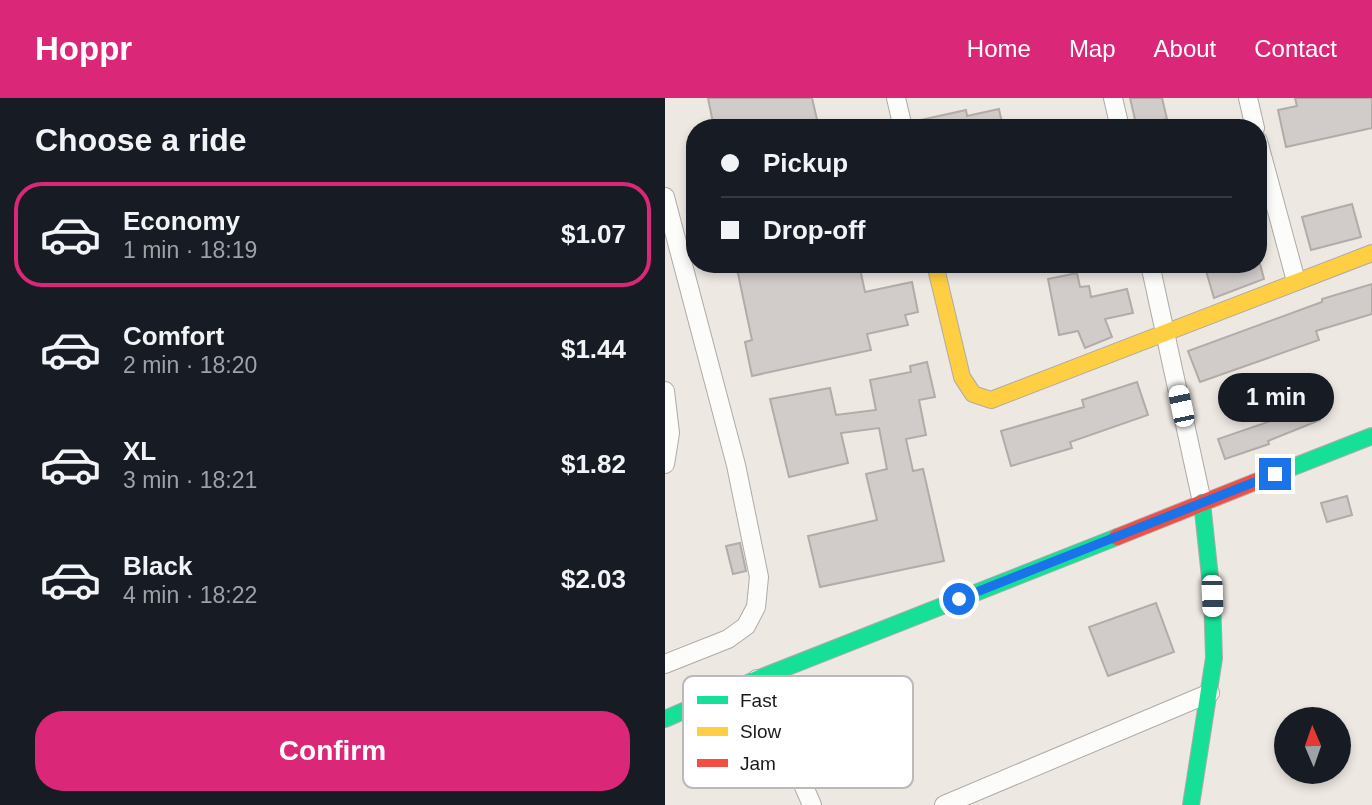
<!DOCTYPE html>
<meta charset="utf-8">
<style>
:root{--surface:#171b24;--page:#20242c;--text:#f1f3f6;--muted:#9ea1a6;--line:#363941;--accent:#db2777}
body{margin:0;font-family:Helvetica,sans-serif;background:var(--page);color:var(--text);height:100vh;display:flex;flex-direction:column;font-size:26px;white-space:nowrap}
*{box-sizing:border-box;margin:0}
p{font-size:23px;color:var(--muted)}
.icon{flex:none;width:38px;height:38px;fill:none;stroke:currentColor;stroke-width:2;stroke-linecap:round;stroke-linejoin:round}
.map{position:relative;flex:1;overflow:hidden}
.sheet{display:flex;flex-direction:column;background:var(--surface);width:665px}
.sheet>*{flex:none}
.guide{position:absolute;left:21px;top:21px;width:581px;height:154px;border-radius:28px;box-shadow:0 4px 10px #0003;display:grid;align-content:center;height:154px;padding:0 35px;background:var(--surface)}
.needle{width:46px;rotate:358deg}
.fabs{position:absolute;left:609px;top:609px;display:grid;gap:14px}
.fabs a{display:grid;place-items:center;width:77px;height:77px;border-radius:50%;background:var(--surface);box-shadow:0 4px 10px #0003;font-size:35px}
.end{position:absolute;width:32px;height:32px;margin:-16px;border:9px solid #1a73e8;background:#fff;box-shadow:0 0 0 4px #fff}
.from{border-radius:50%}
.bubble{position:absolute;height:49px;border-radius:24px;background:var(--surface);box-shadow:0 4px 10px #0003;font-size:23px;font-weight:600;line-height:49px;text-align:center}
.car{position:absolute;width:21px;height:42px;margin:-21px -10px;border-radius:9px;box-shadow:0 0 5px 2px #0007;background:linear-gradient(#fff 24%,#345 0 40%,#fff 0 76%,#345 0 86%,#fff 0)}
.guide b{display:flex;align-items:center;gap:24px;height:66px;font-size:26px}
.guide b+b{border-top:2px solid var(--line)}
.guide i{width:18px;height:18px;background:var(--text)}
ul{padding:0;list-style:none}
li{display:flex;align-items:center;gap:21px;height:105px;margin:0 14px 10px;padding:0 21px;border:4px solid transparent;border-radius:28px}
li div{flex:1}
li b{display:block;font-size:26px}
li em{font-style:normal;font-weight:600}
li.on{border-color:var(--accent)}
li>.icon{width:63px;height:63px;stroke-width:1.5}
h2{padding:0 35px;font-size:32px;line-height:84px}
.cta{display:flex;gap:14px;margin-top:auto;padding:14px 35px}
.cta a{flex:1;height:80px;border-radius:28px;background:var(--accent);color:#fff;font-size:28px;font-weight:600;line-height:80px;text-align:center}
header{display:flex;align-items:center;gap:42px;box-sizing:border-box;height:98px;padding:0 35px;background:var(--accent);color:#fff}
header strong{font-size:33px}
nav{display:flex;gap:38px;margin-inline-start:auto;font-size:24px}
main{display:flex;flex:1;min-height:0}
.map>svg:first-child{display:block}
</style>
<header>
<strong>Hoppr</strong>
<nav><a>Home</a><a>Map</a><a>About</a><a>Contact</a></nav>
</header>
<main>
<section class="sheet">
<h2>Choose a ride</h2>
<ul>
<li class="on"><svg class="icon" aria-label="car" viewBox="0 0 24 24"><path d="M5 17H2v-5l4-1 3-4h7l3 4 3 1v5h-3M9 17h6M6 11h13"/><circle cx="7" cy="17" r="2"/><circle cx="17" cy="17" r="2"/></svg><div><b>Economy</b><p>1 min · 18:19</p></div><em>$1.07</em></li>
<li><svg class="icon" aria-label="car" viewBox="0 0 24 24"><path d="M5 17H2v-5l4-1 3-4h7l3 4 3 1v5h-3M9 17h6M6 11h13"/><circle cx="7" cy="17" r="2"/><circle cx="17" cy="17" r="2"/></svg><div><b>Comfort</b><p>2 min · 18:20</p></div><em>$1.44</em></li>
<li><svg class="icon" aria-label="car" viewBox="0 0 24 24"><path d="M5 17H2v-5l4-1 3-4h7l3 4 3 1v5h-3M9 17h6M6 11h13"/><circle cx="7" cy="17" r="2"/><circle cx="17" cy="17" r="2"/></svg><div><b>XL</b><p>3 min · 18:21</p></div><em>$1.82</em></li>
<li><svg class="icon" aria-label="car" viewBox="0 0 24 24"><path d="M5 17H2v-5l4-1 3-4h7l3 4 3 1v5h-3M9 17h6M6 11h13"/><circle cx="7" cy="17" r="2"/><circle cx="17" cy="17" r="2"/></svg><div><b>Black</b><p>4 min · 18:22</p></div><em>$2.03</em></li>
</ul>
<div class="cta"><a>Confirm</a></div>
</section>
<div class="map">
<svg width="707" height="707" viewBox="0 0 707 707">
<rect width="100%" height="100%" fill="#eee8e3"/>
<g fill="#d1ccc9" stroke="#b1aca8" stroke-width="2">
<polygon points="43,0 147,0 154,30 49,30"/>
<polygon points="465,0 497,0 502,21 497,22 499,30 472,30"/>
<polygon points="630,0 707,0 707,30 621,49 613,12 632,8"/>
<polygon points="334,11 338,30 252,30 251,23 301,12 302,18"/>
<polygon points="687,106 696,139 646,152 637,119"/>
<polygon points="71,166 194,166 200,194 247,184 253,214 240,217 243,227 202,236 206,252 87,278 80,244 87,242"/>
<polygon points="539,166 595,166 599,181 549,200"/>
<polygon points="412,175 415,189 424,188 426,199 462,191 468,215 440,221 447,239 420,250 413,233 394,237 383,181"/>
<polygon points="707,186 707,216 651,233 654,242 535,284 523,253 657,204 657,201"/>
<polygon points="262,264 270,299 254,302 261,337 241,341 248,373 258,371 279,463 155,489 143,438 212,422 201,376 222,371 214,330 176,335 183,365 124,379 105,301 165,290 171,317 211,312 205,282 246,274 245,268"/>
<polygon points="472,284 483,317 405,344 407,350 346,368 336,333 419,309 417,302"/>
<polygon points="648,306 655,322 603,343 604,346 560,361 553,341 620,318 619,314 636,307 637,310"/>
<polygon points="682,398 687,417 662,424 656,405"/>
<polygon points="75,445 81,473 68,476 61,448"/>
<polygon points="491,505 509,554 443,578 424,529"/>
</g>
<g fill="none" stroke-linecap="round" stroke-linejoin="round">
<defs>
<g id="street">
<polyline points="231,0 238,30"/>
<polyline points="448,0 455,30"/>
<polyline points="583,0 590,30"/>
<polyline points="593,43 631,183"/>
<polyline points="0,99 71,367 94,479 91,509 81,528 63,541 0,566"/>
<polyline points="485,166 537,404"/>
<polyline points="0,293 5,335 0,366"/>
<polyline points="92,581 147,707"/>
<polyline points="279,707 545,595"/>
</g>
<g id="fast">
<polyline points="605,378 707,338"/>
<polyline points="0,621 92,581 452,439"/>
<polyline points="526,707 549,560 547,498 537,404"/>
</g>
<polyline id="slow" points="270,166 297,279 308,296 326,302 707,155"/>
<polyline id="jam" points="452,439 605,378"/>
</defs>
<use href="#street" stroke="#afaaa6" stroke-width="20"/>
<use href="#fast" stroke="#afaaa6" stroke-width="18"/>
<use href="#slow" stroke="#afaaa6" stroke-width="18"/>
<use href="#jam" stroke="#afaaa6" stroke-width="18"/>
<use href="#street" stroke="#fcfcfb" stroke-width="18"/>
<use href="#fast" stroke="#16e098" stroke-width="16"/>
<use href="#slow" stroke="#ffcf43" stroke-width="16"/>
<use href="#jam" stroke="#f24e42" stroke-width="16"/>
</g>
<g fill="none" stroke-linecap="round" stroke-linejoin="round">
<polyline stroke="#1a73e8" stroke-width="9" points="294,501 610,376"/>
</g>
<rect x="18" y="578" width="230" height="112" rx="10" fill="#fff" stroke="#bbbab9" stroke-width="2"/>
<rect x="32" y="598" width="31" height="8" fill="#16e098"/>
<rect x="32" y="629" width="31" height="9" fill="#ffcf43"/>
<rect x="32" y="661" width="31" height="8" fill="#f24e42"/>
<g font-size="19" fill="#1d1916">
<text x="75" y="609">Fast</text>
<text x="75" y="640">Slow</text>
<text x="75" y="672">Jam</text>
</g>
</svg>
<div class="fabs">
<a><svg class="needle" viewBox="-14 -14 28 28"><path d="M0-13l5 13h-10z" fill="#e53935"/><path d="M0 13l5-13h-10z" fill="#9ea1a6"/></svg></a>
</div>
<i class="end from" style="left:294px;top:501px"></i>
<i class="end" style="left:610px;top:376px"></i>
<div class="bubble" style="left:553px;top:275px;width:116px">1 min</div>
<i class="car" style="left:516px;top:308px;rotate:348deg"></i>
<i class="car" style="left:547px;top:498px;rotate:178deg"></i>
<div class="guide">
<b><i class="from"></i>Pickup</b>
<b><i></i>Drop-off</b>
</div>
</div>
</main>
